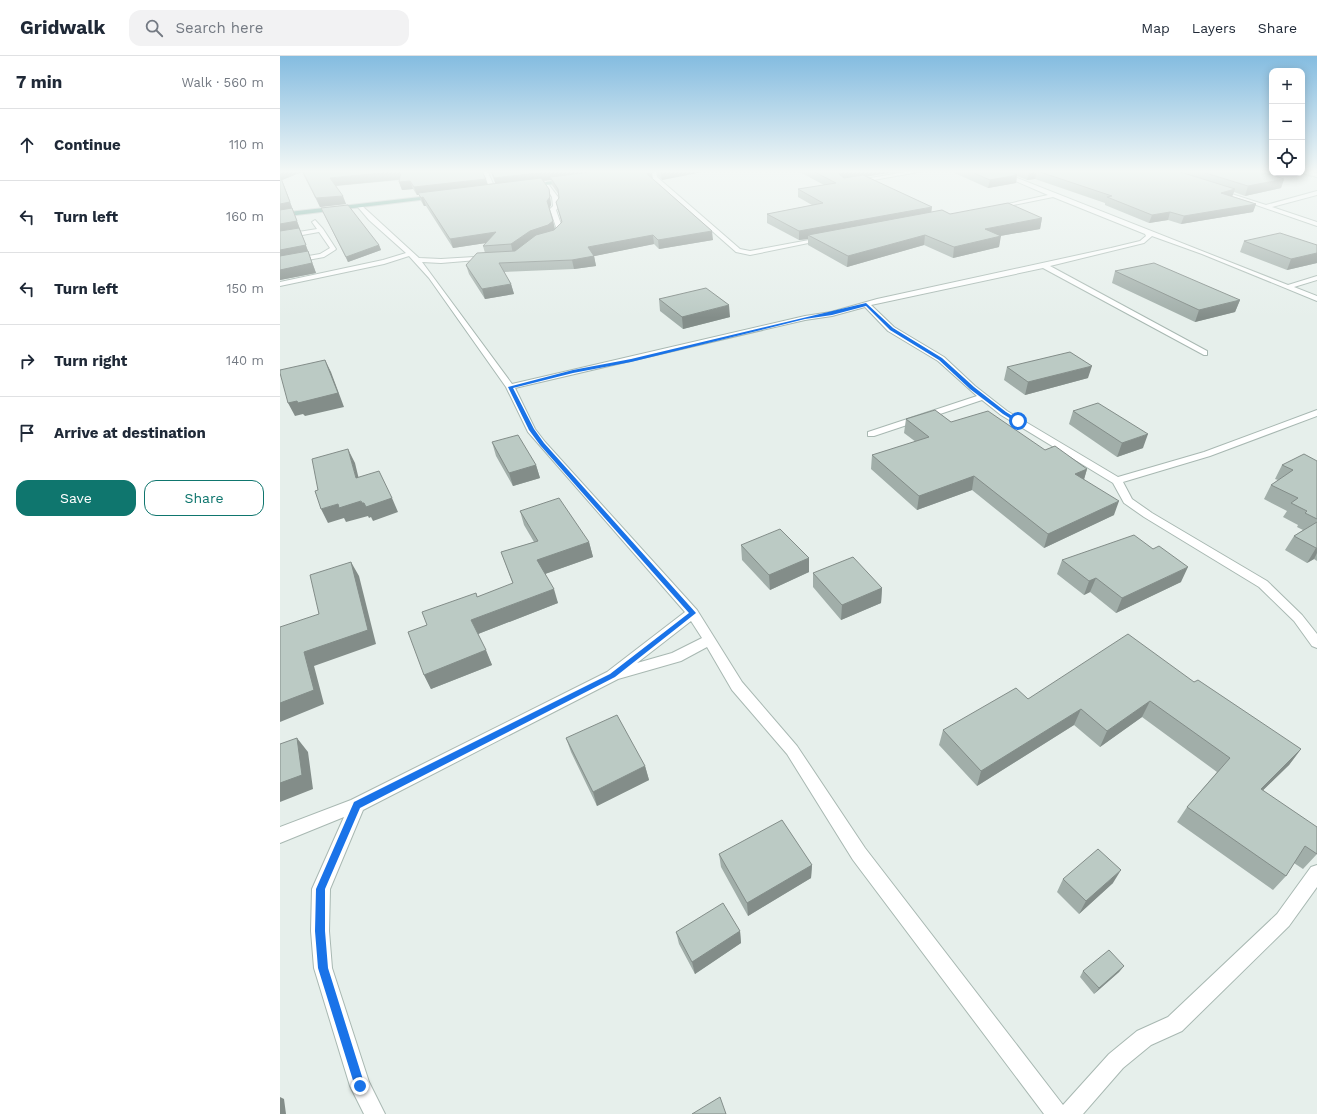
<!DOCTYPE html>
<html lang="en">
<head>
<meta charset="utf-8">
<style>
  :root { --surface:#fff; --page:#f2f2f3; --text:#1f2937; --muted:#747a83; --line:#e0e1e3; --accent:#0f766e }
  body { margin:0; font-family:"Work Sans",sans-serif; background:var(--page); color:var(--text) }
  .controls { position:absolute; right:12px; top:12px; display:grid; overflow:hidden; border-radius:8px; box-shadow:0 2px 10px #0003 }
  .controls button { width:36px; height:36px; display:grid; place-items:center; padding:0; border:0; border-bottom:1px solid var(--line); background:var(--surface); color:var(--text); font:20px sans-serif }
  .stop { position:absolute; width:12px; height:12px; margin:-9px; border:3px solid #1a73e8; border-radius:50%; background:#fff }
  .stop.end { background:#1a73e8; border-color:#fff; box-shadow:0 1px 4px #0008 }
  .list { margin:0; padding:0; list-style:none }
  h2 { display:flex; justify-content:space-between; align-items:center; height:52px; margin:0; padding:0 16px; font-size:17px }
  h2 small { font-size:13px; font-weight:400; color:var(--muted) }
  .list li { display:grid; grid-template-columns:26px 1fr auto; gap:12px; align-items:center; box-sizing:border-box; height:72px; padding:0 16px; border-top:1px solid var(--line) }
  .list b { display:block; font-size:15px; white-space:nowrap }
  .list em { font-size:13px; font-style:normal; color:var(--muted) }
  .actions { display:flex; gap:8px; padding:12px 16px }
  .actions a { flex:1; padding:9px 0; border:1px solid var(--accent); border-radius:12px; text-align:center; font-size:14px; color:var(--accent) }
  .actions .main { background:var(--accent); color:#fff }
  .icon { flex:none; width:22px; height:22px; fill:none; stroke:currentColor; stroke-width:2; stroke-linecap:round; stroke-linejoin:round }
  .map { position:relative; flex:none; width:1037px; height:1058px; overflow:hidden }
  header { display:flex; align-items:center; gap:24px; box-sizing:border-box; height:56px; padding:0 20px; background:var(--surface); border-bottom:1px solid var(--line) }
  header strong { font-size:19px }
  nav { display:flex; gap:22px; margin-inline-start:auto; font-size:14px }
  .search { width:280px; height:36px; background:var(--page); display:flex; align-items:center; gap:10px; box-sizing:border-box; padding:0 14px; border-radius:12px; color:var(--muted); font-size:15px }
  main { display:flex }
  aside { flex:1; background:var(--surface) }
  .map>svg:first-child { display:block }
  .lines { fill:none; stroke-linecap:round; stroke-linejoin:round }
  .minor-casing { stroke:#a8b8b2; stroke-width:2 }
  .major-casing { stroke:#c2cac8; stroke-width:2 }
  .minor { fill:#fff; fill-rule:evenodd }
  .major { fill:#6aa596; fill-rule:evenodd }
  .wall { fill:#a1aea9; fill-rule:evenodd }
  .shaded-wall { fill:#838d89 }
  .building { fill:#bbcac4; stroke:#838d89 }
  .route { fill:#1a73e8 }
</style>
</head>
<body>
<header>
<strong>Gridwalk</strong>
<div class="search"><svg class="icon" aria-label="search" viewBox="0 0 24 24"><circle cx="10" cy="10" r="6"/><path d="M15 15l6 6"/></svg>Search here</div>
<nav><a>Map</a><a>Layers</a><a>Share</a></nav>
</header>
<main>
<aside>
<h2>7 min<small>Walk · 560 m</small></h2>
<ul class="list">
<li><svg class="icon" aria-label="ahead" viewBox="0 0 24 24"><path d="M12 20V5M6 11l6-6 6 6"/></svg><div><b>Continue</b></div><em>110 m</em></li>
<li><svg class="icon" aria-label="left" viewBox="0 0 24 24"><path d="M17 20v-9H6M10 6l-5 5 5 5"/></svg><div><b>Turn left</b></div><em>160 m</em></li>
<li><svg class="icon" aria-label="left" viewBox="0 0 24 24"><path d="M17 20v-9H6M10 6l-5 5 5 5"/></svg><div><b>Turn left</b></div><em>150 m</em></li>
<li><svg class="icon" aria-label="right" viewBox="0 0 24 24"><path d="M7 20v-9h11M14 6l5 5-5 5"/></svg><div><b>Turn right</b></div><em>140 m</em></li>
<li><svg class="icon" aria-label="arrive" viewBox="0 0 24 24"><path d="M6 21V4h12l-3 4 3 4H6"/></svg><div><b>Arrive at destination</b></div></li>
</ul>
<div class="actions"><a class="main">Save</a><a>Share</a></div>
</aside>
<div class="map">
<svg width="1037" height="1058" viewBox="0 0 1037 1058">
  <rect width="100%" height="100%" fill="#e6efeb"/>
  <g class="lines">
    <defs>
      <path id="minor" d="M204 114H208L209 119 216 134 211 133 203 119Z
        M376 114 377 121 460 193 470 195 545 181 548 183 470 199 456 196 372 122V115Z
        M637 114H650L576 127 573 125Z
        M710 114H717L1008 229 1037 220V224L1014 231 1037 240V245L922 198 872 180 864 187 770 210 927 295V299H924L763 212 591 249 614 271 664 301 695 330 727 355 838 421 924 396 1037 354V360L930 400 843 426 852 443 872 457 987 525 1022 559 1037 578V592L1032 590 1014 565 979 531 864 461 844 447 833 427 721 359 702 344 594 380H588V376L697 340 658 305 608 275 585 251 552 260 525 264 235 332 255 373 265 386 417 554 462 626 517 690 585 792 783 1049 829 998 857 975 888 961 997 858 1031 811 1037 809V831L1009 870 902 975 871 989 843 1012 803 1058H764L573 804 507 698 452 634 427 591 401 605 338 623 83 754 50 833 49 875 52 912 89 1026 105 1058H84L70 1030 34 912 31 875 32 833 64 761 0 787V771L71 744 327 616 405 556 248 376 226 331 149 222 129 200 104 208 0 230V226L103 204 126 197 89 164 77 150 80 148 139 202 161 203 211 200V202L209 203 161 207 142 206 232 328 525 260 551 256 597 243 831 192 860 185 866 180 865 178 773 141 714 153V151L768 139ZM411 565 422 582 392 597 357 607Z
        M1022 114 1037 117V121L1022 117Z
        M266 125 278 141 279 151 276 154 283 174 273 183 270 181 277 174 270 153 273 150 272 141 263 127Z
        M936 133 986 149 1037 135V139L992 151 1037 166V170L936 135Z
        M35 164 43 173 56 193 55 194 44 201 0 209V205L40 198 50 192 39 176 0 183V179L37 173 32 166Z"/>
      <path id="major" d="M365 114H382L355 118 353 117Z
        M287 123 289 126 249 131 246 129Z
        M158 139 156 142 0 161V157Z"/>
    </defs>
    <use href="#minor" class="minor-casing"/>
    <use href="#major" class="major-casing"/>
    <use href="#minor" class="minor"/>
    <use href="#major" class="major"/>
  </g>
  <path class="wall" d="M0 114H203V117L206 123 207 128 215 127 210 114H370L373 123 433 184 379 193 374 188 314 200 316 210 294 213 224 216 231 228 234 238 205 243 189 218 186 209 205 197 203 190 206 187 173 192 146 150H144L141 145 139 139H137L133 133 122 134 119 126 120 124 56 130 66 148 40 151 22 116 2 124 36 217 0 224ZM263 124H271L272 129 279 139V142L276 146 278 154 282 167 275 173 273 165 269 152 271 149 269 133Z
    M378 114H432L382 124 378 120Z
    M516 114H627L587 120 651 156 670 158 762 162 760 173 720 180 719 191 673 202 644 189 567 211 528 189V183L519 184 487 167V158L532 149 518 141V133L544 129Z
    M668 114H885L904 118 905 114H976L1004 123 1001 132 965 140 954 136 952 140 976 148 973 156 901 168 888 164 869 167 825 149V147L755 123 747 124 737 120 736 127 708 132Z
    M41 152 99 189 101 194 68 206Z
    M964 185 1037 189V207L1007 214 960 196Z
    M835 215 960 244 955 256 915 266 832 227Z
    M379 243 450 261 403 273 380 255Z
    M727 311 808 322 745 339 724 324Z
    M793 355 863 392 837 401 789 368Z
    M626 363 671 366 765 394 807 413 804 423 834 459 764 492 692 434 637 454 591 413 592 399 636 386 624 377Z
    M212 386 256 409 260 422 233 430 216 400Z
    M1037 405V505L1034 503 1027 507 1005 494 1014 480 1023 474 1017 471 1018 469 1003 461 1007 455 984 443 991 429 998 424 995 423 1002 409Z
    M240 455 309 486 313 501 265 518 278 547 198 578 212 609 151 633 144 619 147 569 197 541 233 528 221 496 254 486 244 469Z
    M461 489 529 502V516L490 534 462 504Z
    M782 504 901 526 836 557 810 536 804 539 777 518Z
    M533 517 602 532 601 547 561 564 533 531Z
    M914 626 1021 693 1009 709 983 734 1037 798 1023 813 1014 807 1006 820 993 834 897 766 907 751 937 716 862 661 820 691 794 669 697 730 659 689 663 674 748 643Z
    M286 682 365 710 369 724 317 750 291 696Z
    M439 798 532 809 531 822 468 860 441 811Z
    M783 823 833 827 799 858 777 836Z
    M460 875 461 887 415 918 399 888 396 876Z
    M844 910 839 916 814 938 800 921 803 915Z"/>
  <path class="shaded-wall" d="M4 114H21L22 116 2 124 36 217 0 224V116Z
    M283 114H350L270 121 271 124 216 130 214 122Z
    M370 114V117H372L373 125 366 117Z
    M389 114H432L382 124 381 116Z
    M577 114H627L560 125 559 118 560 117Z
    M121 115 124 123 53 130 50 122Z
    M757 115 755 123 747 124 749 117Z
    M737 119 736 127 708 132 710 124Z
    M206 123 208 131 138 137 139 139H137L134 131Z
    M1004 123 1001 132 965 140 968 130Z
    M130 125 133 133 122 134 119 126Z
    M269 133 271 149 269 153 267 145Z
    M955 133 952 141 941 137Z
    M63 140 66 148 40 151 36 142Z
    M143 141 146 150H144L141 142Z
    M976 148 973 156 901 168 904 160Z
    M652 151 651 159 528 179V183L519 184V175Z
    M890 156 888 164 869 167 872 159Z
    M762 162 760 173 703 183 705 173Z
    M273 165 275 174 233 198 231 188 250 175Z
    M432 175 433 184 379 193 378 184Z
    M216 176 219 185 173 192 170 183Z
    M373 179 374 188 310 201 308 191Z
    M645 179 644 189 567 211 568 200Z
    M721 180 719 191 673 202 674 191Z
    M99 189 101 194 68 206 66 201Z
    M1037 197V207L1007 214 1011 203Z
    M314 200 316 210 294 213 292 204Z
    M231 228 234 238 205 243 202 233Z
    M960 244 955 256 915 266 919 254Z
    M449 249 450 261 403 273 402 261Z
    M45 304 51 316 64 351 25 360 23 358 15 360 8 347Z
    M812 310 808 322 745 339 748 326Z
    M868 378 863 392 837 401 842 387Z
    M68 393 75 407 82 436 76 422Z
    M256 409 260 422 233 430 229 417Z
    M807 413 803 427 795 418Z
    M694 420 692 434 637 454 639 440Z
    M112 442 118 456 93 465 91 461 89 462 88 460 66 466 64 462 48 467 41 453 58 448Z
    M839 445 834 459 764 492 768 478Z
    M309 486 313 501 262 519 257 504Z
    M1036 492H1037V497L1034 503 1027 507Z
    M529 502V516L490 534 489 519Z
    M71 506 79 520 96 588 34 610 44 648 0 666V647L24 596Z
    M908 511 901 526 836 557 842 542Z
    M816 522 810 536 804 539 809 525Z
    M602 532 601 547 561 564 562 549Z
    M274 533 278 547 198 578 191 564Z
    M206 594 212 609 151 633 144 619Z
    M870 645 862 661 820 691 827 675Z
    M801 653 794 669 697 730 701 715Z
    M17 682 28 696 33 733 0 746V727Z
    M1021 693 1009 709 969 748 981 733Z
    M365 710 369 724 317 750 313 736Z
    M532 809 531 822 468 860 467 847Z
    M841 814 833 827 799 858 806 845Z
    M460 875 461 887 415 918 412 906Z
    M844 910 839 916 814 938 819 932Z
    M0 1041 4 1043 6 1058H0Z"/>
  <path class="building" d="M22 114H201L206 123 134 131 130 125 119 126 121 115 50 122 63 140 36 142Z
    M211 114H283L214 122Z
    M327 114H370L372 117H366L432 175 378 184 373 179 308 191 314 200 292 204 219 207 231 228 202 233 186 209 197 197 235 195 256 179 274 174 282 166 276 146 279 142 278 133 270 121Z
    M380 114H389L381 116Z
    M531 114H577L560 117 559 118 564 122 583 119 652 151 519 175 487 158 543 147 518 133 556 127Z
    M687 114H727L737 119 710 124Z
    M743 114H885L888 115 894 114 955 133 941 137 976 148 904 160 890 156 872 159 827 141 832 140 757 115 749 117Z
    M916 114H976L1004 123 968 130Z
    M0 120 10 146 0 148Z
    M261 122 269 133 270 141 267 145 273 165 268 169 250 175 231 188 203 190 216 176 170 183 143 141 141 142 138 137Z
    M728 147 762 162 705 173 721 180 674 191 645 179 568 200 528 179 662 154 670 158Z
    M68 149 99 189 66 201 41 152Z
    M12 152 17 165 0 168V154Z
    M19 172 26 189 0 194V175Z
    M1000 177 1037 189V197L1011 203 964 185Z
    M28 195 32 207 0 214V200Z
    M874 207 960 244 919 254 835 215Z
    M426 232 449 249 402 261 379 243Z
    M790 296 812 310 748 326 727 311Z
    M45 304 58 337 18 347 17 345 8 347 0 317V314Z
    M818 347 868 378 842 387 793 355Z
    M655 354 671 366 708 355 765 394 775 390 807 413 795 418 839 445 768 478 694 420 639 440 592 399 649 381 626 363Z
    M238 379 256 409 229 417 212 386Z
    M68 393 76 422 99 415 112 442 86 451 84 447H82L81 445 59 452 58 448 41 453 35 435 38 434 32 403Z
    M1024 398 1037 405V463L1025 457 1027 455 1011 447 1018 442 991 429 1013 414 1002 409Z
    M279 442 309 486 257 504 274 533 191 564 206 594 144 619 128 576 147 569 142 556 196 537 197 541 233 527 221 496 258 485 240 455Z
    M1037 466V492H1036L1014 480Z
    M500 473 529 502 489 519 461 489Z
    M854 479 873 493 879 490 908 511 842 542 816 522 809 525 782 504Z
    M573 501 602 532 562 549 533 517Z
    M71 506 88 574 24 596 34 634 0 647V571L39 558 30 519Z
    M848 578 914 626 918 624 1021 693 981 733 1037 771V798L1025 790 1006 820 907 751 950 702 870 645 827 675 801 653 701 715 663 674 736 632 748 643Z
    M337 659 365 710 313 736 286 682Z
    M17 682 22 719 0 727V688Z
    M502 764 532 809 467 847 439 798Z
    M818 793 841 814 806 845 783 823Z
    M443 847 460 875 412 906 396 876Z
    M829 894 844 910 819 932 803 915Z
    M440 1041 446 1058H412Z"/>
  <linearGradient id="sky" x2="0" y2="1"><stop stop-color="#84bce0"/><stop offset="0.44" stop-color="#f4f8f6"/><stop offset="1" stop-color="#f4f8f6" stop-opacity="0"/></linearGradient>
  <rect width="1037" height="262" fill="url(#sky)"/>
  <path class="route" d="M586 247 613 272 662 302 694 331 726 356 739 364V366H736L723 358 690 333 659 304 610 274 586 250 552 259 525 263 351 306 293 317 233 332 254 373 264 387 416 557 335 621 80 752 45 833V875L48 912 85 1030 84 1034 80 1035 76 1034 38 912 35 875 36 833 74 746 330 618 409 557 260 389 249 374 228 331 293 314 351 303Z"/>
</svg>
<div class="controls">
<button>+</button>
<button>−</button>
<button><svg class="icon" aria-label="locate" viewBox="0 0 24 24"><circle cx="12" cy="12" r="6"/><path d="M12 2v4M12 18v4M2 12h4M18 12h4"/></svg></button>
</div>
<div class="stop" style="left:738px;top:365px"></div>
<div class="stop end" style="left:80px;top:1030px"></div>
</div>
</main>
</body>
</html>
